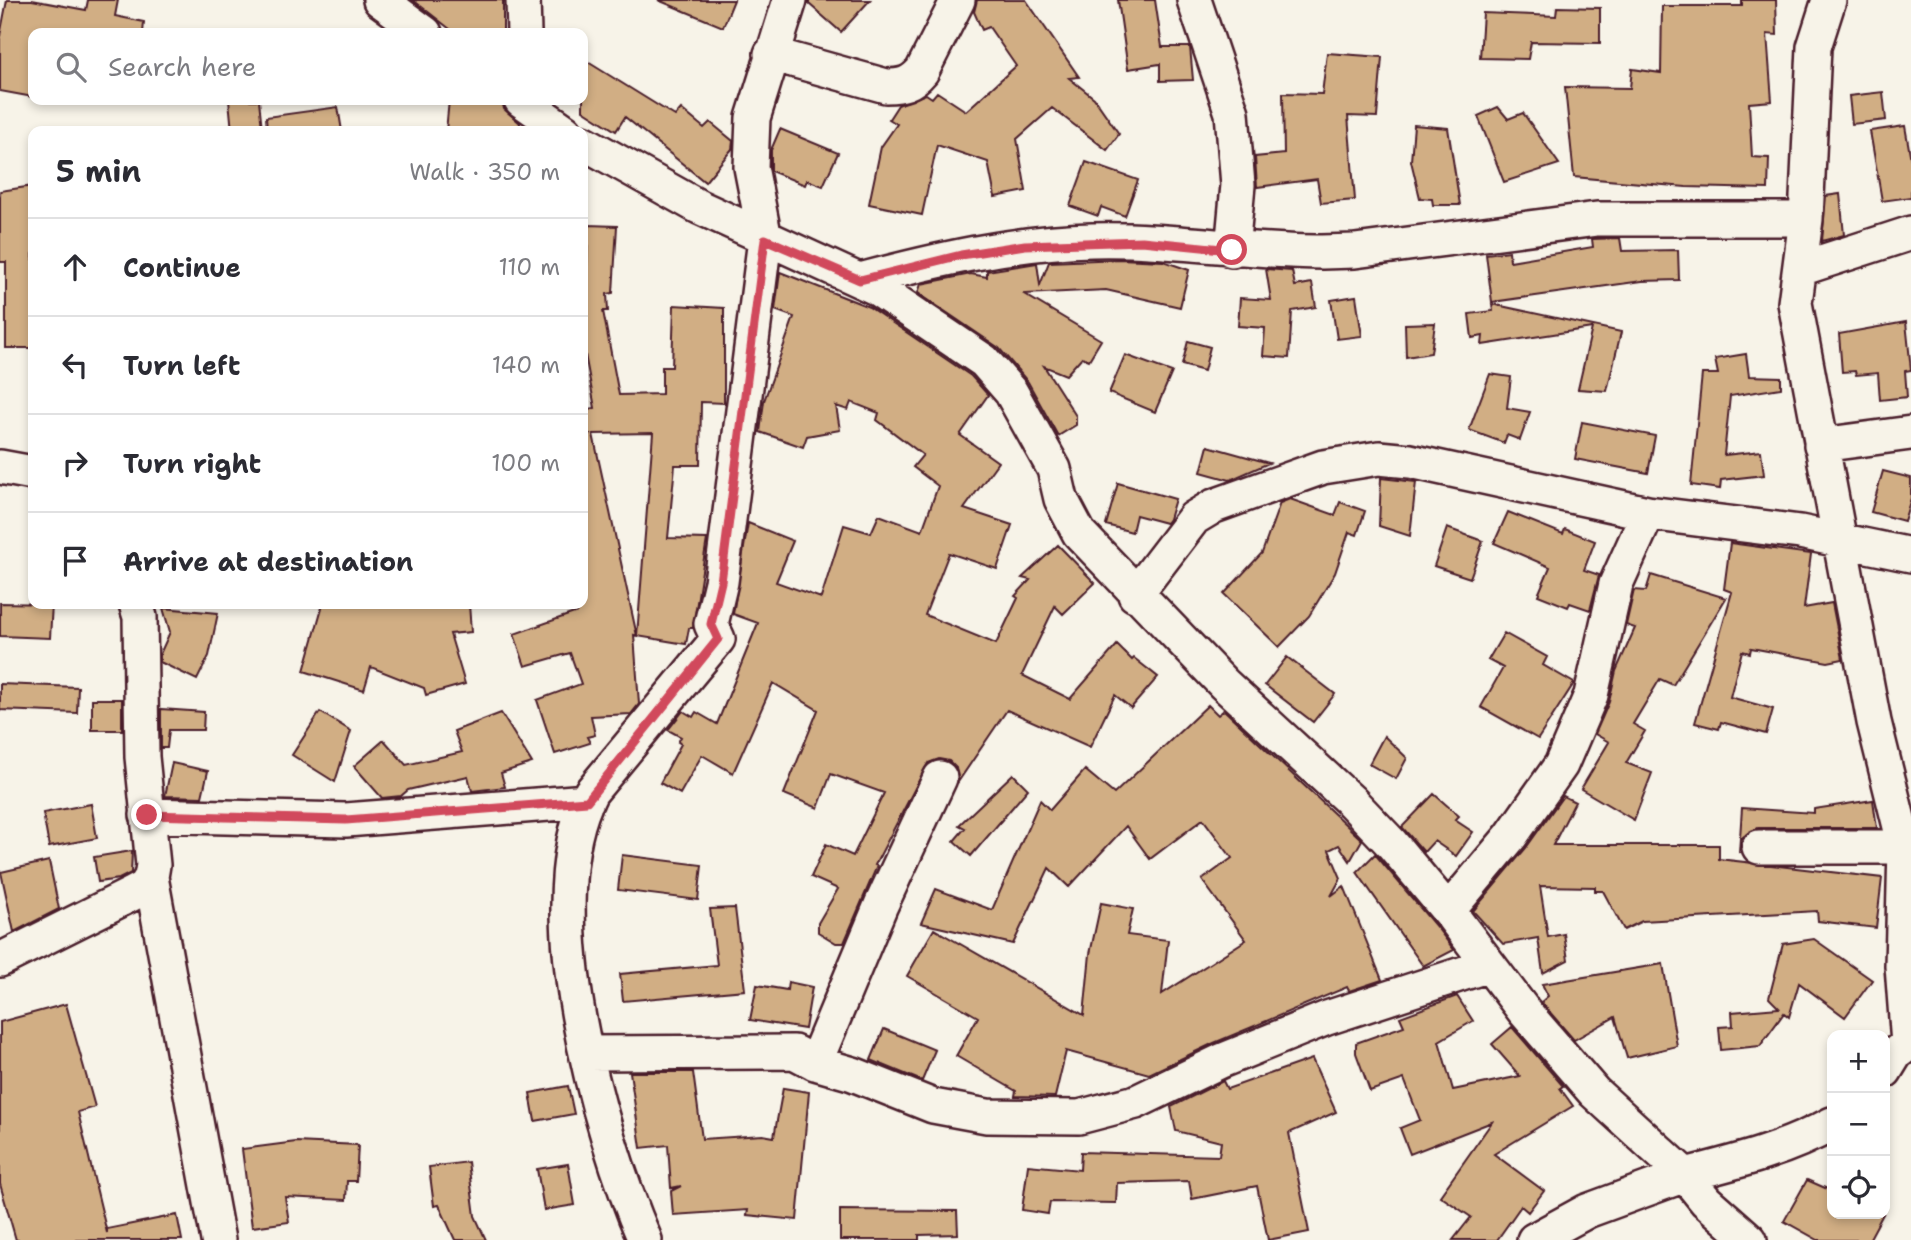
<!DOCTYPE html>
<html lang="en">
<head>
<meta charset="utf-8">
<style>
  :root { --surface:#fff; --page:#f2f2f3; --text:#2b2b33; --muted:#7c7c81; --line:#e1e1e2 }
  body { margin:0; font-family:"Shantell Sans",sans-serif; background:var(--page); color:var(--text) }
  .controls { position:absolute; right:21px; bottom:21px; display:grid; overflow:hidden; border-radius:14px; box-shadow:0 4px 10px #0003 }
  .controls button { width:63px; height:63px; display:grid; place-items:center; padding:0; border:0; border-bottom:2px solid var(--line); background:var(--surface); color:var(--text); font:35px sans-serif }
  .stop { position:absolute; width:21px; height:21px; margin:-16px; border:5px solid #d1495b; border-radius:50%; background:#fff }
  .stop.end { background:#d1495b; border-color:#fff; box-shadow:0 2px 7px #0008 }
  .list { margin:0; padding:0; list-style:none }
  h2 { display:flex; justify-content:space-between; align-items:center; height:91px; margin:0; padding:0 28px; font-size:30px }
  h2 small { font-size:23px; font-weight:400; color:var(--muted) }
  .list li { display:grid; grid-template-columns:46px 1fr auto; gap:21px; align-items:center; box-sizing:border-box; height:98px; padding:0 28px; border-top:2px solid var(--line) }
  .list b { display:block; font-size:26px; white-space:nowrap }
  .list em { font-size:23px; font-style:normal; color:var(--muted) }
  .icon { flex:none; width:38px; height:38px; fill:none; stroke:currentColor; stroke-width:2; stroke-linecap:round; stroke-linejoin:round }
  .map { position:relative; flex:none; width:1911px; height:1240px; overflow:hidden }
  .search { position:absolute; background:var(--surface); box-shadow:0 4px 10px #0003; left:28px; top:28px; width:560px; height:77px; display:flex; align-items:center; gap:18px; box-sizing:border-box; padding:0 24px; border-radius:14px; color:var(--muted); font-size:26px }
  .panel { position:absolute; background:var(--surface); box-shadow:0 4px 10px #0003; left:28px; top:126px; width:560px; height:483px; border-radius:14px }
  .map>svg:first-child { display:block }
  .building { fill:#d1ae84; stroke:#4a1f2b; stroke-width:2 }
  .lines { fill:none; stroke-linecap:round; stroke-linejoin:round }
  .minor-casing { stroke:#4a1f2b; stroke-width:38 }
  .minor { stroke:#f7f3e8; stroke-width:33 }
  .route { stroke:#d1495b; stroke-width:9 }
</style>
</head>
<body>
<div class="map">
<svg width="1911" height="1240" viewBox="0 0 1911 1240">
  <rect width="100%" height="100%" fill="#f7f3e8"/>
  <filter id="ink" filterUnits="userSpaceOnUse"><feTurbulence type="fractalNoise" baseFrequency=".0143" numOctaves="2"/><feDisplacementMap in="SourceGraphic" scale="14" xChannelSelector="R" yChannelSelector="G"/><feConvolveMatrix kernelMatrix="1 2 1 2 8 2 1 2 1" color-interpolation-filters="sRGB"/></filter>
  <g filter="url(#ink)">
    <path class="building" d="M7 0H32L86 10 88 0H118L115 16 144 22 143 33H33V97L0 91V36Z
      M413 0H503V33H455Z
      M658 0H734L723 27Z
      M809 0H870L841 32 809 4Z
      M977 0H1026L1079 77 1069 78 1094 98 1119 134 1107 150 1052 108 1017 139 1026 191 995 197 988 162 937 145 922 215 869 204 881 147 897 124 889 119 898 105 926 94 932 98 937 92 966 111 1016 66 989 27 982 30 974 12Z
      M1118 0H1155L1162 47H1190L1193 80 1160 81V64L1128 69Z
      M1742 0H1776L1777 35 1767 34 1772 101 1749 103 1752 157 1769 158 1768 189 1686 187 1574 177 1565 87 1630 88 1632 69 1661 73 1662 6H1742Z
      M1557 7 1600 8V43L1531 42 1528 59 1480 58 1483 13 1556 16Z
      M1327 53 1382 57 1377 117 1348 116 1355 200 1321 203 1317 179 1257 187 1255 157 1284 154 1283 93 1322 94Z
      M583 59 675 116 681 109 704 128 710 122 733 141 732 149 705 182 625 117 616 131 583 110Z
      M1883 92 1886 120 1852 124 1849 96Z
      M229 100H259L262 129 232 131Z
      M449 100H502L504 109 520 123 519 131H446Z
      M338 107 342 131H267L266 117Z
      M1498 107 1508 119 1523 113 1559 164 1504 182 1478 116Z
      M1414 125 1448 128 1460 205H1433L1432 199 1420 198 1411 161Z
      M1905 126 1911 160V197L1882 201 1870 131Z
      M780 129 838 153 823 186 807 180 805 185 771 171V150Z
      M1086 162 1138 180 1125 216 1101 207 1098 216 1070 206Z
      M33 186V348H6V262H0V191Z
      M1840 194 1844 235 1822 241 1826 196Z
      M588 225 617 226 613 293 607 294 608 311H603L619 395 662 394V367H672L674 305 724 308V403L701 402 700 465H675L668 538 707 539 693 628H689L686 644 637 636 653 433 593 434 637 636 634 635 639 704 631 714 591 716 595 735 587 737 590 743 555 754 537 700 581 684 570 653 525 666 514 634 577 612 576 604H583V435L591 434H583V410L595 408 583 344V267H587Z
      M1620 238 1622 251 1678 250 1679 280 1642 281 1492 302 1486 254 1509 251 1510 261 1593 247 1592 239Z
      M1120 259 1163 261 1189 270 1180 307 1106 290 1024 294 1101 340 1089 360 1082 357 1066 375 1044 366 1076 416V425L1058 436 1028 382 999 348 918 293 921 284 971 274 987 277V271L1037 263 1040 285 1049 262Z
      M1266 269 1292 271 1295 286 1312 283 1316 307 1292 311 1289 358 1263 356 1265 328 1238 326 1240 298 1271 300Z
      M780 272 869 307 971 376 988 395 960 435 998 462 964 509 1012 525 997 569 949 553 925 615 996 644 1018 598 1015 596 1030 580 1022 578 1058 545 1095 583 1063 614 1055 606 1022 675 1070 699 1117 645 1132 660 1134 658 1158 677 1131 708 1115 695 1090 747 1007 710 958 782 956 768 949 761 939 759 928 763 875 865 877 866 844 943H836L818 932V923L838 889 811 877 826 844 853 856 884 793 831 774 818 808 784 794 818 710 773 683 733 773 702 755 680 794 660 783 681 744 678 742 681 737 668 730 683 711 693 717 696 712 717 724 758 623 733 614 748 523 793 541 776 582 821 598 844 525 871 533 879 515 922 531 938 486 913 467 923 455 877 420 879 413 851 402 848 410 836 406 840 430 807 436 803 447 760 432 764 401 794 317 775 310Z
      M1356 296 1362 336 1337 339 1331 300Z
      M1492 304 1621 332 1607 391 1578 389 1592 328 1482 345 1483 336 1472 338 1469 314 1493 311Z
      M1906 322 1911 370 1905 371 1907 397 1880 400 1878 373 1856 375 1855 371 1842 372 1839 334Z
      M1435 323 1431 353 1406 357 1405 324Z
      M1188 341 1210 347 1204 371 1182 365Z
      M1746 354 1749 376 1781 377V388L1730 396 1724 455 1761 451 1764 475 1721 480 1720 489 1691 485 1702 374H1718L1715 359Z
      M1125 355 1172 372 1155 412 1109 393Z
      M1490 374 1511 377 1507 408 1530 412 1520 440 1507 435 1504 443 1469 430Z
      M1582 422 1655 436 1648 473 1575 459Z
      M1208 446 1269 463 1230 480 1201 472Z
      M1883 471 1911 478V498L1904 521 1871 512Z
      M1381 478 1416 482 1410 536 1379 526Z
      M1118 483 1175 499 1169 519 1166 523 1136 515 1132 532 1106 525Z
      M1290 499 1335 515 1340 502 1365 511 1357 535 1349 532 1335 573 1309 616 1279 647 1224 594 1262 553 1280 503Z
      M1508 512 1563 534 1565 529 1595 541 1584 570 1599 575 1590 610 1570 603 1568 607 1538 595 1550 567 1494 543Z
      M1447 528 1483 541 1470 578 1434 566Z
      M1730 543 1811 554 1804 608 1832 603 1843 659 1828 662 1751 648 1750 653 1742 651 1730 697 1773 709 1766 734 1721 722 1719 729 1695 723 1732 592 1724 589Z
      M1651 575 1726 598 1673 685 1660 679 1633 724 1645 731 1626 763 1652 773 1634 820 1581 789 1609 742 1595 734 1609 702 1616 671 1635 628 1626 625 1634 590 1646 591Z
      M0 603 52 604 50 638 0 636Z
      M323 604H469L471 632 450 634 465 684 426 695 424 688 371 667 364 690 304 671Z
      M163 608 218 613 209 656 197 680 160 662V654L170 632Z
      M1504 633 1547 657 1543 665 1574 683 1538 739 1481 707 1503 668 1488 660Z
      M1287 657 1335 694 1313 722 1265 685Z
      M0 684 78 687 77 713 0 710Z
      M92 699H122V730H92Z
      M1208 705 1218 715 1224 710 1362 840 1350 861 1339 845 1329 850 1341 878 1331 896 1344 886 1382 980 1349 991 1347 987 1214 1043 1149 1074 1066 1051 1055 1097 1015 1096 1016 1091 956 1056 978 1017 907 976 934 929 1084 1015 1090 954 1101 903 1133 909 1127 935 1168 940 1162 994 1246 940 1202 880 1232 858 1203 819 1150 859 1126 826 1069 887 1049 868 1013 944 921 923 936 889 992 910 1040 800 1050 810 1085 770 1114 794Z
      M161 709 204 712 203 730H169L167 748H161Z
      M320 712 351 731 335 782 292 755Z
      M501 713 532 763 501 773 505 787 472 791 468 776 408 790 401 796 382 798 354 766 384 740 406 765 462 752 454 731Z
      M1384 736 1407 758 1396 779 1369 764Z
      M172 763 208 771 202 797 165 796Z
      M1013 774 1028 789 971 856 954 841 965 828 959 825Z
      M1434 794 1459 816 1455 820 1473 832 1456 856 1434 841 1424 852 1402 827Z
      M1563 796 1575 802 1553 845H1719V859L1882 878 1876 928 1818 921 1817 911 1642 921 1624 930 1603 891H1595V887L1540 886 1548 937 1564 934 1568 960 1543 973 1538 938 1503 944 1473 911 1526 848Z
      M1873 800 1877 828H1758L1743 837 1739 853 1742 808 1814 813V809Z
      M91 804 97 838 49 847 43 813Z
      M132 851 131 873 119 879 98 882 94 857Z
      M1375 854 1438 929 1454 950 1423 966 1357 872Z
      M622 855 702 865 698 900 618 890Z
      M49 861 59 909 14 932 1 872Z
      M735 908 745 990 623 1001 620 974 717 965 710 909Z
      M1814 939 1872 980 1845 1017 1799 983 1789 1017 1784 1013 1760 1046 1721 1050 1719 1027 1733 1026 1732 1012 1779 1008 1769 998 1783 944Z
      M1663 964 1677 1046 1627 1058 1615 1017 1574 1040 1541 1002 1548 996 1542 984Z
      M788 982 812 987 805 1029 750 1020 757 985 787 990Z
      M1457 996 1473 1021 1439 1041 1453 1090 1520 1076 1492 1044 1512 1027 1563 1086 1560 1088 1573 1106 1494 1154 1544 1191 1528 1212 1521 1206 1497 1240H1453L1471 1217 1440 1196 1492 1122 1410 1154 1400 1128 1420 1120 1404 1079 1370 1091 1356 1053V1043L1404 1026 1400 1017Z
      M66 1004 95 1107 78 1112 107 1233V1229L177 1215 182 1240H16L0 1184V1022Z
      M884 1029 935 1050 922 1081 871 1060Z
      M1312 1059 1336 1112 1289 1133 1309 1232 1268 1240 1257 1186 1192 1199 1189 1181 1117 1183 1116 1203 1050 1202 1048 1214 1022 1210 1028 1165 1080 1170 1081 1152 1219 1156 1221 1142 1176 1131 1171 1107 1223 1081 1227 1089Z
      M630 1072H693L702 1139 763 1135 774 1137 783 1088 809 1092 797 1220 747 1215 748 1210 673 1215 671 1191 681 1186 671 1188 668 1145 641 1148Z
      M568 1086 574 1114 535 1121 530 1093Z
      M296 1142 358 1145 356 1181H347L346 1200 285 1197 289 1222 252 1227 242 1149Z
      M468 1162 475 1216 486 1240H455L439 1205 434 1206 429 1167Z
      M568 1164 575 1205 544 1210 537 1169Z
      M1807 1180 1832 1191V1214H1883L1869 1240H1818L1784 1221Z
      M840 1210 957 1211 958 1234 919 1235V1240H840Z"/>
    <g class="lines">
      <defs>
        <path id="minor" d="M380 0 425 33
          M523 0 524 33
          M1194 0 1232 113 1238 185 1232 250
          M1829 0 1814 47 1806 219 1795 303 1874 722 1905 847 1902 966 1908 1044 1896 1053 1885 1071
          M771 54 886 86C902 86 911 84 922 71L958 0
          M521 100 565 131
          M583 142 699 207 876 288 984 361 1011 392 1054 469 1061 499 1079 533 1224 684 1351 801 1392 844 1453 917 1524 1011 1594 1092 1685 1175C1736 1162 1785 1150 1832 1124
          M1800 269 1911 233
          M860 280C936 260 1012 242 1092 240 1169 238 1245 252 1322 252L1355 251 1597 219H1806
          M1821 445 1911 433
          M0 467 33 473
          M1135 595 1194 518 1214 506 1323 467 1379 458 1410 461 1648 513 1800 532 1911 555
          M136 604 140 617 142 757 153 865 151 877 218 1240
          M147 815 346 820 587 801
          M1759 847H1905
          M1448 911 1511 836 1561 765 1591 695 1616 584 1648 513
          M0 960 132 894 145 887 151 877
          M587 1053 794 1052 815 1063 853 1074 933 1106 987 1116 1079 1117 1136 1102 1221 1061 1327 1018 1489 965
          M815 1063 881 905 940 778
          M645 1240C598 1131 533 901 591 792L718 639 711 624 721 582 765 239 751 167 753 118 790 0
          M1534 1240 1587 1211 1685 1175 1706 1201 1750 1240"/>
      </defs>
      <use href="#minor" class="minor-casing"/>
      <use href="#minor" class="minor"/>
    </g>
  </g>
  <g class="lines" filter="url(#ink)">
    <path class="route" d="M147 815 346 820 587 801 718 639 711 624 721 582 765 239 860 280 961 255 1025 245 1142 241 1232 250"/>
  </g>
</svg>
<div class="controls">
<button>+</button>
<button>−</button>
<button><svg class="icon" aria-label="locate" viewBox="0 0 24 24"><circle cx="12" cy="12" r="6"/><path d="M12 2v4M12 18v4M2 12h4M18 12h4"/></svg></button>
</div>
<div class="stop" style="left:1232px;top:250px"></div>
<div class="stop end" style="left:147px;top:815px"></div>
<div class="search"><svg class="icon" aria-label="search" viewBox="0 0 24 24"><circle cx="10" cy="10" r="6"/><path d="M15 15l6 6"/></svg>Search here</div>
<section class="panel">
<h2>5 min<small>Walk · 350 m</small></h2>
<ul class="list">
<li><svg class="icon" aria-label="ahead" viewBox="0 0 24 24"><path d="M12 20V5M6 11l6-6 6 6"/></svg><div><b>Continue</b></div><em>110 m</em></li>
<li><svg class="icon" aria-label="left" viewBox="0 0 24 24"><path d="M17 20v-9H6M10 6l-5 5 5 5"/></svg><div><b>Turn left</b></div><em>140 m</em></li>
<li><svg class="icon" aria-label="right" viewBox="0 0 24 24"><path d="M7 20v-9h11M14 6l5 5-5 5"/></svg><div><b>Turn right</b></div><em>100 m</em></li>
<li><svg class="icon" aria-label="arrive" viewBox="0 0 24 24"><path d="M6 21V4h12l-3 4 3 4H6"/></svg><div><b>Arrive at destination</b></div></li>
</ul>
</section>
</div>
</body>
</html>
